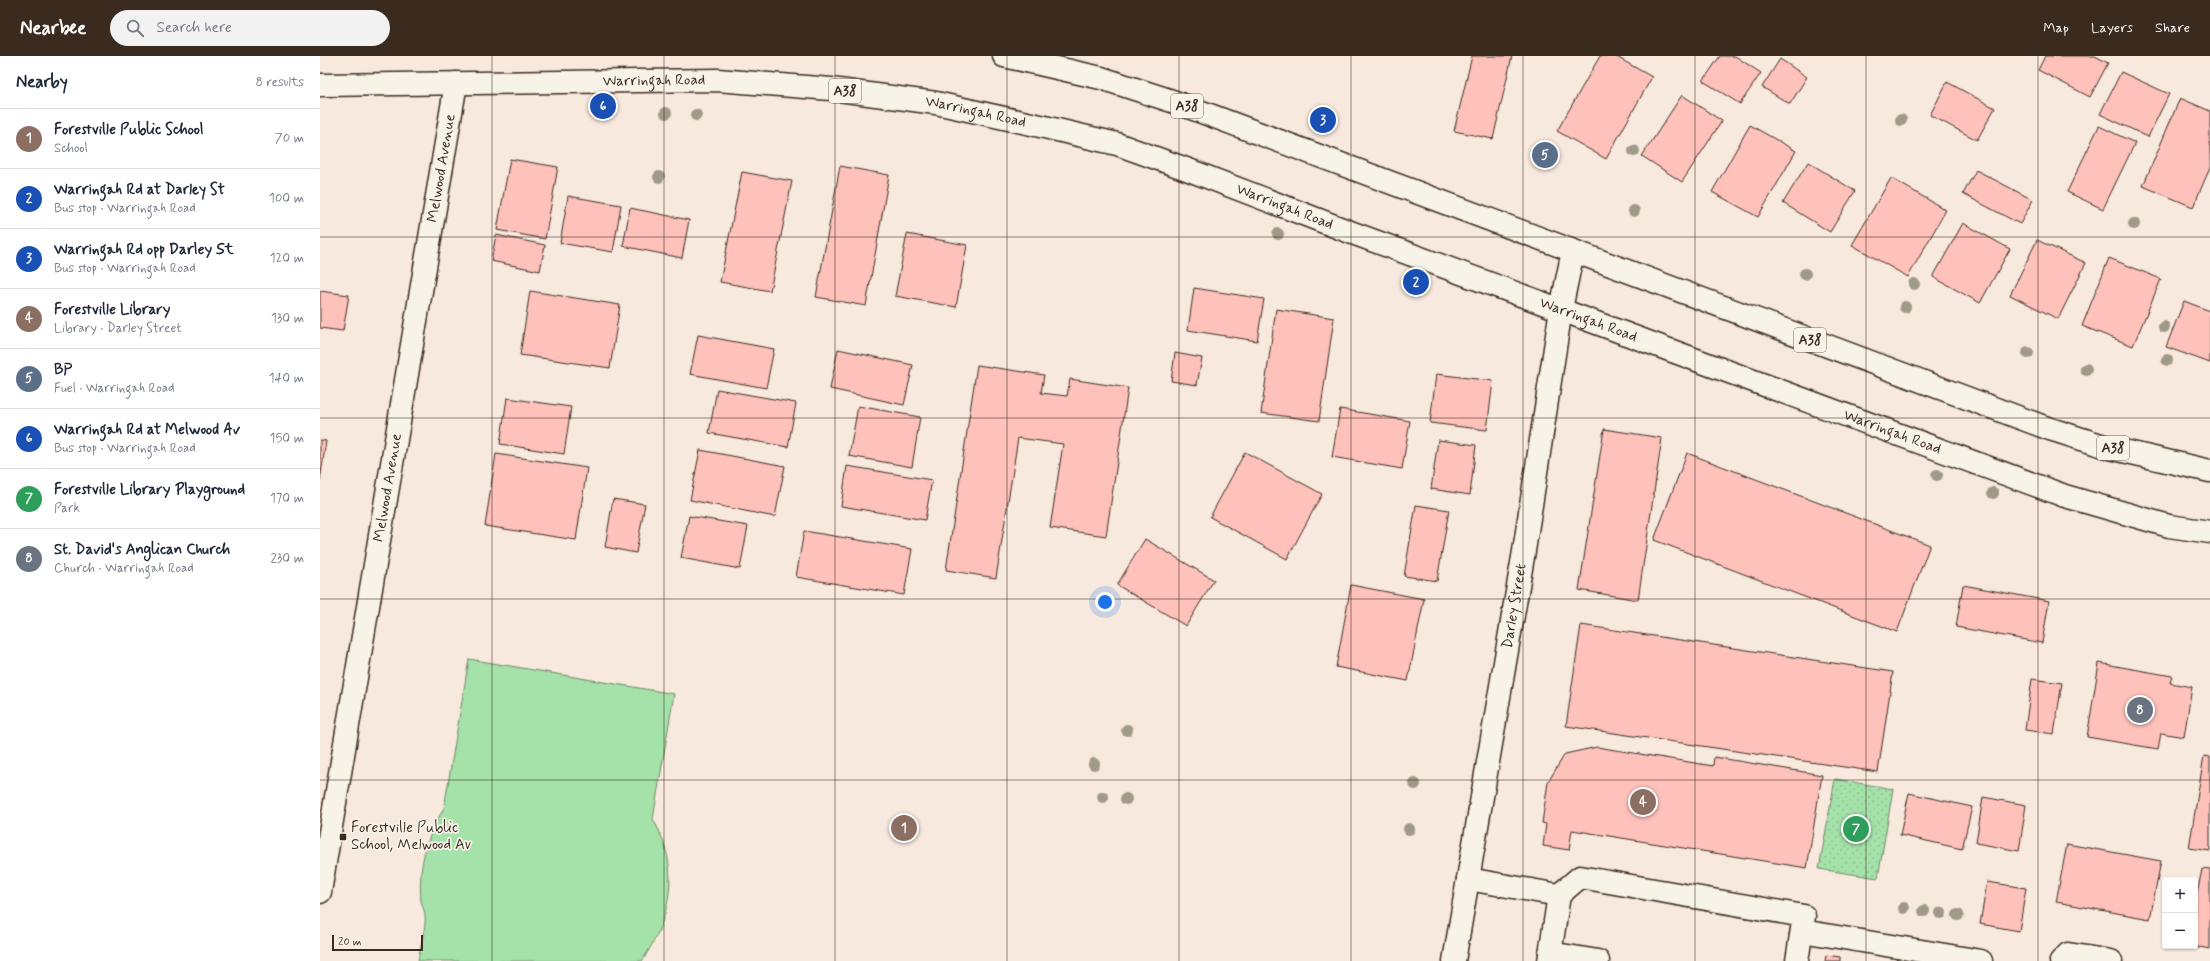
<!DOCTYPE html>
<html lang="en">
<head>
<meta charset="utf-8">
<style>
  :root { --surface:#fff; --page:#f2f2f3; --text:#1f2937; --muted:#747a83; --line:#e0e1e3; --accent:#3b2a1e }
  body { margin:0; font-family:Mynerve,sans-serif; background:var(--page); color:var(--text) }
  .controls { position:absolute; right:12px; bottom:12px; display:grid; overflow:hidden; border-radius:4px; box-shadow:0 1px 3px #0004 }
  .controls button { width:36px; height:36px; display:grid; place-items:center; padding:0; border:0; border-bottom:1px solid var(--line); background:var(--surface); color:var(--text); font:20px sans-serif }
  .scale { position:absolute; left:12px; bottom:10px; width:91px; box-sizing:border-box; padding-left:4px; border:2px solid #3b2a1e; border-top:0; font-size:11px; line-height:14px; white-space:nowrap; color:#3b2a1e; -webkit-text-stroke:3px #f7f3e8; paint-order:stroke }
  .you { position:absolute; left:785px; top:546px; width:14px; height:14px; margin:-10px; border:3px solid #fff; border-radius:50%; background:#1a73e8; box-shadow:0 0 0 6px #1a73e833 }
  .badge { display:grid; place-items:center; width:26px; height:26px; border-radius:50%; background:var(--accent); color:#fff; font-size:13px; font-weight:700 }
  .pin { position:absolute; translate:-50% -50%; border:2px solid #fff; box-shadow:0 1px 4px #0006 }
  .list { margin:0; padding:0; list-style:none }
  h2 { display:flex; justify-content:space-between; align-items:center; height:52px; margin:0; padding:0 16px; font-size:17px }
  h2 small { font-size:13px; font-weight:400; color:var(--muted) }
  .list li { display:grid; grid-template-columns:26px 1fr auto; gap:12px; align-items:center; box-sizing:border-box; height:60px; padding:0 16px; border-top:1px solid var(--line) }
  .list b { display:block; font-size:15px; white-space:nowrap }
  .list p { margin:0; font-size:13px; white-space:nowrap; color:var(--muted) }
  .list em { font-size:13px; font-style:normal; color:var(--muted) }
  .icon { flex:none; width:22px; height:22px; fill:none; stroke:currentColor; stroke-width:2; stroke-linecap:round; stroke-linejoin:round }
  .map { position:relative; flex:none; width:1890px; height:905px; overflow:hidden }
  header { display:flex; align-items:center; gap:24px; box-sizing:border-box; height:56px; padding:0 20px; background:var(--accent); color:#fff }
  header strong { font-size:19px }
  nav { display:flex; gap:22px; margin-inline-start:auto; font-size:14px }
  .search { width:280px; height:36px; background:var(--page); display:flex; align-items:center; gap:10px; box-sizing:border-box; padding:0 14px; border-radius:22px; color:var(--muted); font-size:15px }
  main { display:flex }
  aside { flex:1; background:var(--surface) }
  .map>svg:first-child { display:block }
  .park { fill:url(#park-dots); stroke:#708664 }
  .pitch { fill:#a5e2a9; stroke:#708664 }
  .building { fill:#fec2bb; stroke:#3b2a1e }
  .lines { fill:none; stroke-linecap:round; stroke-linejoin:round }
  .minor-casing { stroke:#3b2a1e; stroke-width:25 }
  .highway-casing { stroke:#3b2a1e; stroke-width:25 }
  .minor { stroke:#f7f3e8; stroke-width:22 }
  .highway { stroke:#f7f3e8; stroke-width:22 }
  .tree { fill:#9f9988 }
  .grid { fill:none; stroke:#3b2a1e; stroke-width:1; stroke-opacity:0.55 }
  .poi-dot { fill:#3b2a1e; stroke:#f7f3e8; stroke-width:1.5 }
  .labels { text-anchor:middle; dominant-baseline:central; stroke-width:3.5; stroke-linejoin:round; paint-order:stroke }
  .shield { fill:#f7f3e8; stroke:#73665b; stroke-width:1 }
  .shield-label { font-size:14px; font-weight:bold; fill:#3b2a1e }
  .street-label { font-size:15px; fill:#3b2a1e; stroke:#f7f3e8 }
  .poi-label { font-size:15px; fill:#3b2a1e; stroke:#f7f3e8; text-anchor:start }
</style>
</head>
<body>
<header>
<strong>Nearbee</strong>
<div class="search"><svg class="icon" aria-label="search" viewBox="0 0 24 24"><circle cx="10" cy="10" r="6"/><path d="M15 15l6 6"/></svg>Search here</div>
<nav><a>Map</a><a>Layers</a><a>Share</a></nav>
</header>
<main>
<aside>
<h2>Nearby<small>8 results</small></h2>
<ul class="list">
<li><span class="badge" style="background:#8d6e63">1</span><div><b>Forestville Public School</b><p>School</p></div><em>70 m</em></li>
<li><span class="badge" style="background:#1a4fb4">2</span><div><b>Warringah Rd at Darley St</b><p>Bus stop · Warringah Road</p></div><em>100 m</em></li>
<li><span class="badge" style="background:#1a4fb4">3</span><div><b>Warringah Rd opp Darley St</b><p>Bus stop · Warringah Road</p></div><em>120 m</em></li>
<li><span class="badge" style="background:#8d6e63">4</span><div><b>Forestville Library</b><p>Library · Darley Street</p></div><em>130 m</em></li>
<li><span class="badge" style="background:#5c6f8a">5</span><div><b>BP</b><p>Fuel · Warringah Road</p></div><em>140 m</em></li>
<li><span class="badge" style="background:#1a4fb4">6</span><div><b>Warringah Rd at Melwood Av</b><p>Bus stop · Warringah Road</p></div><em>150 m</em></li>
<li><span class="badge" style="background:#2e9e5b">7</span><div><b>Forestville Library Playground</b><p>Park</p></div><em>170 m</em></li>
<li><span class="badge" style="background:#6b7280">8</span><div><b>St. David's Anglican Church</b><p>Church · Warringah Road</p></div><em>230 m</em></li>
</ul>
</aside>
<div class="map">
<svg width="1890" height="905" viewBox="0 0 1890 905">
  <defs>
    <pattern id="park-dots" width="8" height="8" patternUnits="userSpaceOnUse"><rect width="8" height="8" fill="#a5e2a9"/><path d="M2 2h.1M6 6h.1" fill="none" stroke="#8fc291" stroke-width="1.8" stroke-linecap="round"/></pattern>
  </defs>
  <rect width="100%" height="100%" fill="#f8e9df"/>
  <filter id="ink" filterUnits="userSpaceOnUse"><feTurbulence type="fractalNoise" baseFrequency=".025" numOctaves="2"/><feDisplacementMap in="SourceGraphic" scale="8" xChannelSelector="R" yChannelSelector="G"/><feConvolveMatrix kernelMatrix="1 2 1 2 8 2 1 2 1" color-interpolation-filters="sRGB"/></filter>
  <g filter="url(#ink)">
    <path class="park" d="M1515 723 1573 733 1558 822 1499 813Z"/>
    <path class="pitch" d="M149 603 354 638 333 763C361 812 352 860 322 905H98C100 891 106 873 105 860 105 855 102 850 101 845 98 810 106 782 124 752Z"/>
    <path class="building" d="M1152 0H1192L1173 83 1134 75Z
      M1280 0H1295L1332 21 1286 103 1237 75Z
      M1400 0H1415L1441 17 1420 48 1383 25Z
      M1725 0H1775L1788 7 1770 41 1718 14Z
      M1460 3 1487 21 1470 48 1442 31Z
      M1801 16 1849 38 1828 81 1780 58Z
      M1627 26 1675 52 1657 84 1610 59Z
      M1362 39 1402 65 1362 126 1322 100Z
      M1860 42 1890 55V112L1873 151 1823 130Z
      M1430 69 1476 95 1438 161 1392 136Z
      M1779 70 1815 87 1783 153 1747 136Z
      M190 103 238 111 225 183 177 174Z
      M1488 106 1535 135 1510 176 1463 147Z
      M520 110 569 119 546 250 496 241Z
      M1656 114 1713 144 1700 168 1643 138Z
      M422 116 472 125 450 235 400 226Z
      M1571 122 1626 154 1588 221 1532 189Z
      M248 140 301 149 293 196 240 187Z
      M310 152 369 164 362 202 303 190Z
      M1643 167 1690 193 1660 247 1613 221Z
      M587 178 647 189 636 251 575 240Z
      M176 179 225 189 220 215 171 205Z
      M1717 184 1766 207 1738 263 1690 239Z
      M1789 202 1841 223 1813 290 1762 270Z
      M874 232 944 243 937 285 868 274Z
      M0 235 29 239 23 275 0 272Z
      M210 235 300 249 290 312 200 299Z
      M1864 245 1890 255V307L1846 291Z
      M956 253 1014 262 999 365 941 357Z
      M378 279 454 293 446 332 370 318Z
      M518 293 593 309 584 349 510 333Z
      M855 297 882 302 877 329 851 325Z
      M657 309 724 319 721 337 747 340 750 323 808 332 786 480 730 472 743 388 698 382 676 522 626 514Z
      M1116 318 1173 325 1167 374 1110 367Z
      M397 333 476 347 468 391 389 377Z
      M187 342 251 351 244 398 180 388Z
      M538 350 600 361 592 411 529 400Z
      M1020 353 1090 365 1082 413 1012 401Z
      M1284 373 1342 382 1318 544 1259 534Z
      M0 384 6 385 0 425Z
      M1118 384 1156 389 1150 439 1111 433Z
      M380 394 465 410 455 461 370 444Z
      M925 396 1002 438 967 503 890 461Z
      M1367 397 1610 489 1577 576 1334 484Z
      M176 398 267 412 256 484 165 470Z
      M527 410 612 424 605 464 521 450Z
      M293 443 325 448 316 497 285 491Z
      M1096 449 1129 454 1117 525 1084 520Z
      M369 460 428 470 420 513 361 502Z
      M484 475 592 493 584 539 476 521Z
      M825 483 894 524 866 570 797 529Z
      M1031 529 1104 543 1088 625 1016 611Z
      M1643 529 1729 545 1722 587 1636 571Z
      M1261 569 1573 616 1558 716 1246 670Z
      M1779 607 1852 620 1850 627 1872 631 1864 681 1841 677 1838 693 1767 681Z
      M1712 623 1742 627 1734 678 1705 674Z
      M1277 691 1393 710 1394 701 1502 719 1487 812 1252 774 1249 794 1223 790 1226 768 1222 767 1228 726 1245 698Z
      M1884 700 1890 701V795L1869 792Z
      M1589 737 1652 751 1642 793 1580 779Z
      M1663 741 1706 749 1699 795 1656 787Z
      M1747 788 1841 805 1830 863 1736 846Z
      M1882 813 1890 814V893L1874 890 1875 848Z
      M1667 826 1706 832 1699 875 1660 868Z
      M1506 899 1520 901V905H1505Z"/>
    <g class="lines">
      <defs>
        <g id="minor">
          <path d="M1148 823 1239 839 1260 821 1484 860 1477 905"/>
          <path id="s1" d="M0 836 136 27"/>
          <path d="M1482 875 1661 905"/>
          <path d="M1230 897 1278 905"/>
          <path id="s2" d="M1134 905 1204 495 1241 253"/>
          <path d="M1229 905 1239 839"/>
          <path d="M1741 905 1748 898 1791 905"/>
        </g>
        <g id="highway">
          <path d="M684 0 781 22 855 46 1727 372 1790 392 1890 415"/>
          <path id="s3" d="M0 29 397 24 511 33 616 47 716 69 797 88 869 114 1030 176 1745 440 1849 470 1890 476"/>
          <path d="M1241 253 1253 195"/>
        </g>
      </defs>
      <use href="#minor" class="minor-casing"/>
      <use href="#highway" class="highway-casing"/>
      <use href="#minor" class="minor"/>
      <use href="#highway" class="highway"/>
    </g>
    <g class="tree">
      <circle cx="346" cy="57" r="6"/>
      <circle cx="376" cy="59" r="6"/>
      <circle cx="1581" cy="64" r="6"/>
      <circle cx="1314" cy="95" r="6"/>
      <circle cx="339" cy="121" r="6"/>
      <circle cx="1314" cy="155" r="6"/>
      <circle cx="1814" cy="168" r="6"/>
      <circle cx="958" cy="178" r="6"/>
      <circle cx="1485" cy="218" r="6"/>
      <circle cx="1594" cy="228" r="6"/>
      <circle cx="1585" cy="251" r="6"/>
      <circle cx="1844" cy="271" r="6"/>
      <circle cx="1708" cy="297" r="6"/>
      <circle cx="1847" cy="304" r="6"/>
      <circle cx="1766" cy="313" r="6"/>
      <circle cx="1617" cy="419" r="6"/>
      <circle cx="1673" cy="437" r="6"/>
      <circle cx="807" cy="674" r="6"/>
      <circle cx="774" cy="708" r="6"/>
      <circle cx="1095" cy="728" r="6"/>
      <circle cx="783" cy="741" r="6"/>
      <circle cx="806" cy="743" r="6"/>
      <circle cx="1089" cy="773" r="6"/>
      <circle cx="1584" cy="852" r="6"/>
      <circle cx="1604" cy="855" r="6"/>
      <circle cx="1621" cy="857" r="6"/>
      <circle cx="1638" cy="859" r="6"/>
    </g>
  </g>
  <path class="grid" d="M172 0V905M344 0V905M515 0V905M687 0V905M859 0V905M1031 0V905M1203 0V905M1375 0V905M1546 0V905M1718 0V905M0 181H1890M0 362H1890M0 543H1890M0 724H1890"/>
  <rect class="poi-dot" x="19" y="777" width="8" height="8" rx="2"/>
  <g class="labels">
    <g class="shield">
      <rect x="509" y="23" width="32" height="24" rx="3"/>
      <rect x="851" y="38" width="32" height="24" rx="3"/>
      <rect x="1474" y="272" width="32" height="24" rx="3"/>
      <rect x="1777" y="380" width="32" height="24" rx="3"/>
    </g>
    <g class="shield-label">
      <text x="525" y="35">A38</text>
      <text x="867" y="50">A38</text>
      <text x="1490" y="284">A38</text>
      <text x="1793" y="392">A38</text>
    </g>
    <g class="street-label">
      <text stroke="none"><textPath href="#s3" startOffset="334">Warringah Road</textPath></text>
      <text stroke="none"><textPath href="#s3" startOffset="658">Warringah Road</textPath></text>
      <text stroke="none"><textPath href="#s1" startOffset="734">Melwood Avenue</textPath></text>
      <text stroke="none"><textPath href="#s3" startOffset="982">Warringah Road</textPath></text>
      <text stroke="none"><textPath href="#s3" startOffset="1306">Warringah Road</textPath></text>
      <text stroke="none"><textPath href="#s3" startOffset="1630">Warringah Road</textPath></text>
      <text stroke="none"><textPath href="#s1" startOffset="410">Melwood Avenue</textPath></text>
      <text stroke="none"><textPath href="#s2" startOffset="360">Darley Street</textPath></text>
    </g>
    <g class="poi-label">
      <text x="31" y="772">Forestville Public<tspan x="31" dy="17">School, Melwood Av</tspan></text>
    </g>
  </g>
</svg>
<div class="controls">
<button>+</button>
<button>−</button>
</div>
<div class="scale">20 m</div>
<div class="you"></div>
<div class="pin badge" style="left:584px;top:772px;background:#8d6e63">1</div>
<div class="pin badge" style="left:1096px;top:226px;background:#1a4fb4">2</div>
<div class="pin badge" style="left:1003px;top:64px;background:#1a4fb4">3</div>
<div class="pin badge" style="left:1323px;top:746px;background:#8d6e63">4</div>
<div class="pin badge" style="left:1225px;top:99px;background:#5c6f8a">5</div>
<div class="pin badge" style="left:283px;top:50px;background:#1a4fb4">6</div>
<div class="pin badge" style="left:1536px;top:773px;background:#2e9e5b">7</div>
<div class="pin badge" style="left:1820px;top:654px;background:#6b7280">8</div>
</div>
</main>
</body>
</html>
